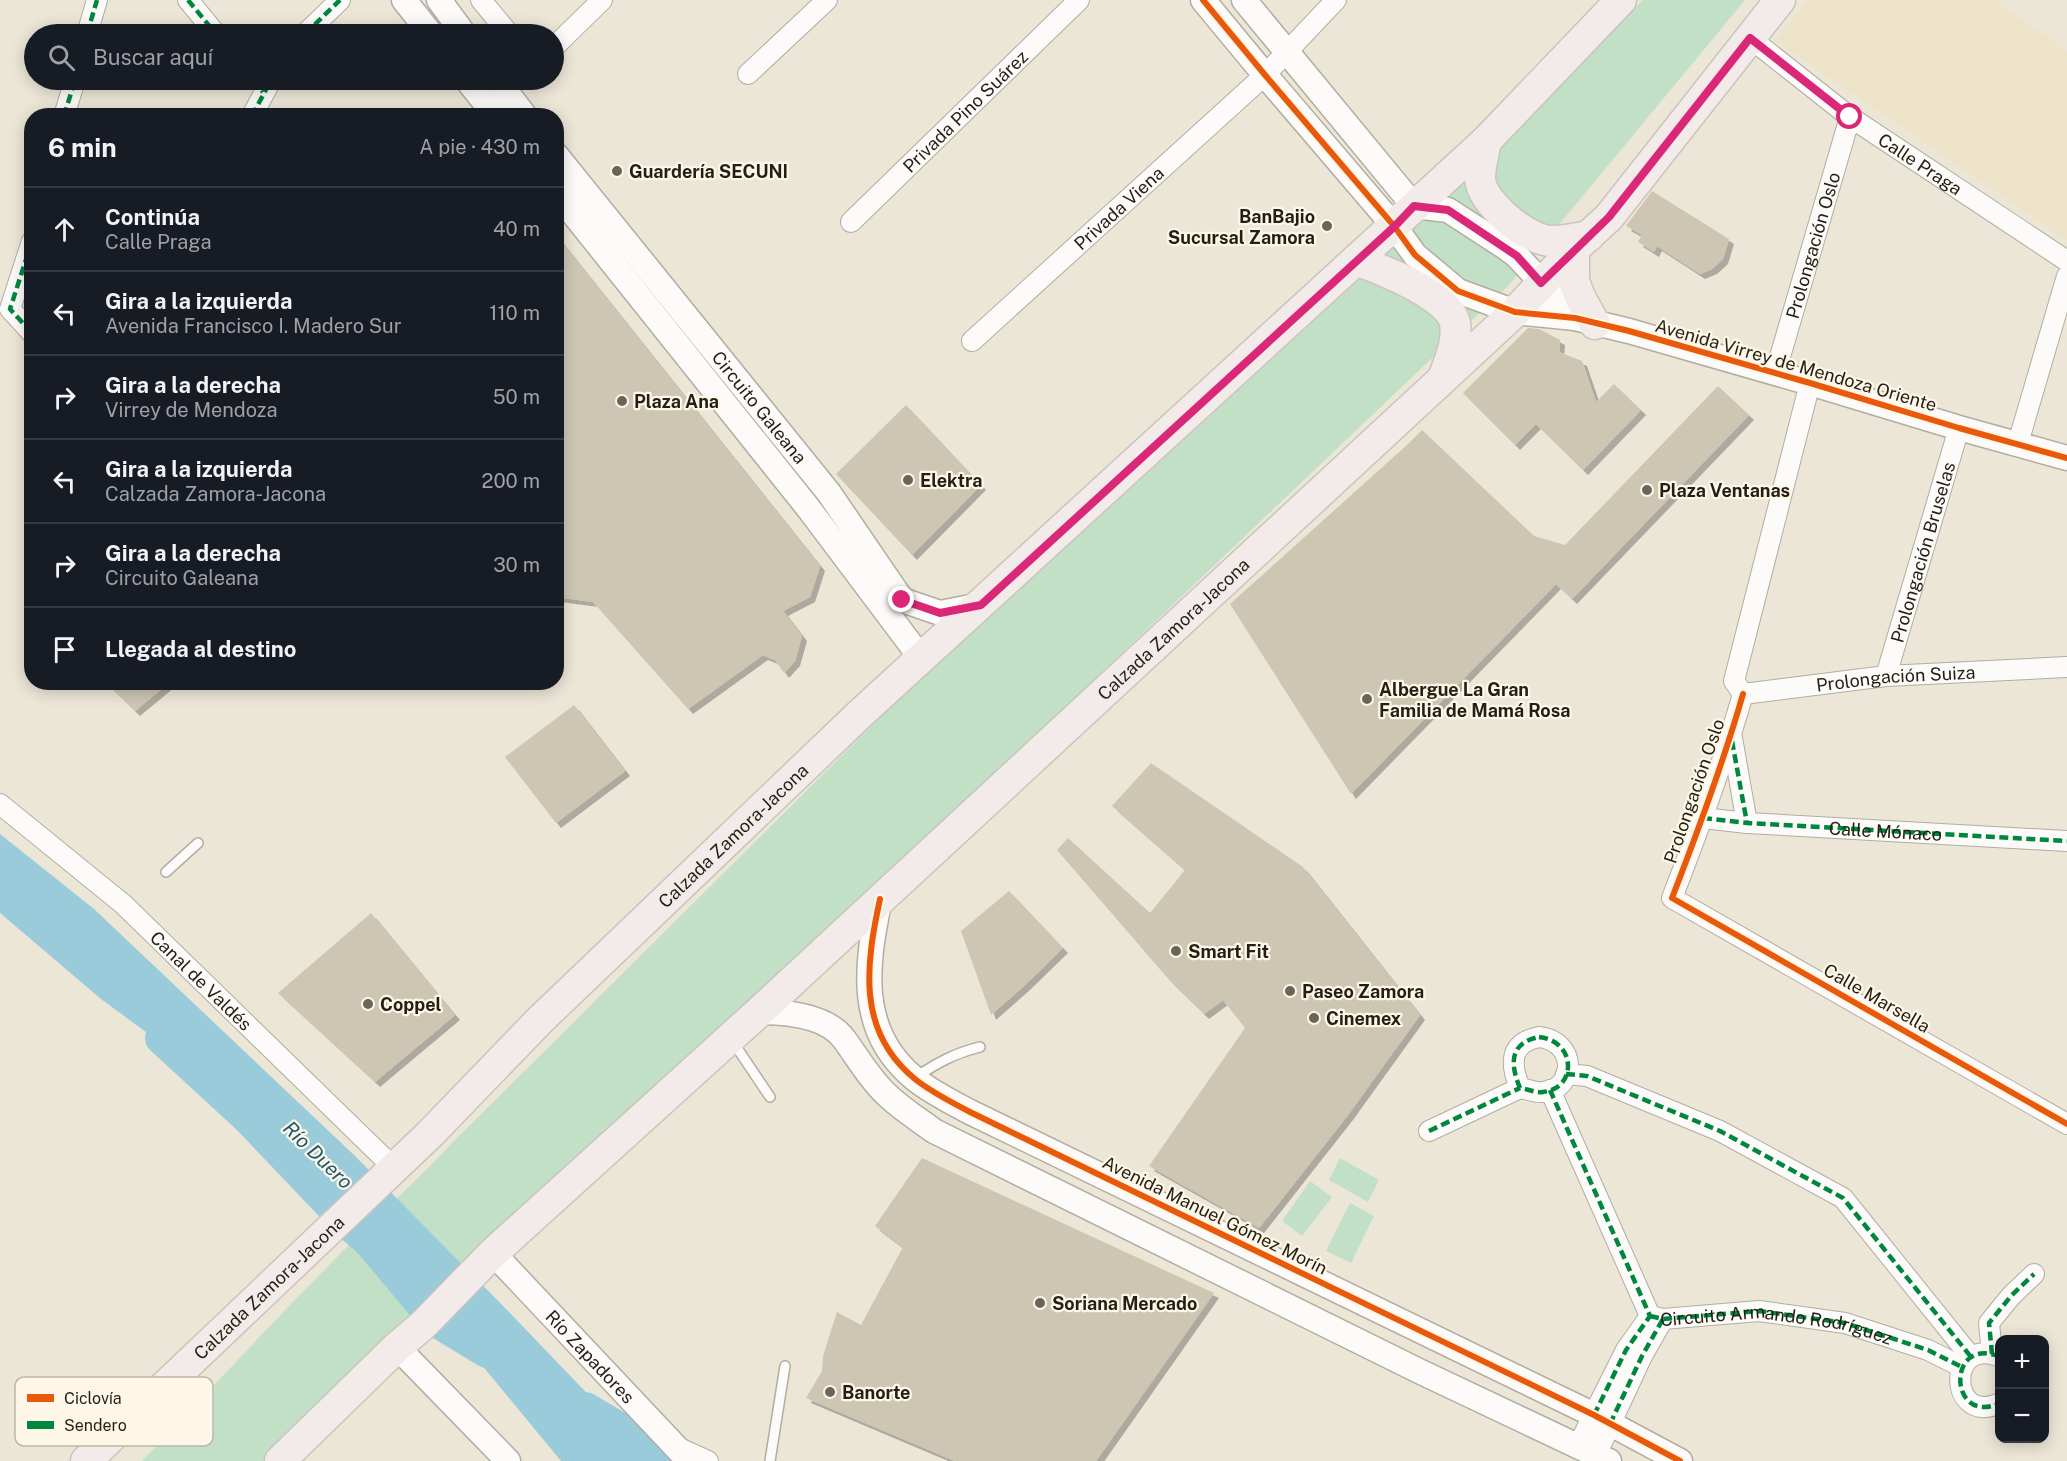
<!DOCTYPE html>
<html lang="es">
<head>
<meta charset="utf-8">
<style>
  :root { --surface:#171b24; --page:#20242c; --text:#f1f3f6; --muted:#9ea1a6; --line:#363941 }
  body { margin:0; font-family:"Public Sans",sans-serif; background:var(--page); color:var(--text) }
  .controls { position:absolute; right:18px; bottom:18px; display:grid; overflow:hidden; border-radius:12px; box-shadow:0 3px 15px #0003 }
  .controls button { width:54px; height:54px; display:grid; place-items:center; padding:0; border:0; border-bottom:2px solid var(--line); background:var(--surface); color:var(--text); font:30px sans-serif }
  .stop { position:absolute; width:18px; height:18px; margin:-14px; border:4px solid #db2777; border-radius:50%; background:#fff }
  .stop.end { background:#db2777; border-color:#fff; box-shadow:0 2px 6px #0008 }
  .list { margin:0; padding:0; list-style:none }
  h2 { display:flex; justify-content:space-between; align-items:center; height:78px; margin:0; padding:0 24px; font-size:26px }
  h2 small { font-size:20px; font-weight:400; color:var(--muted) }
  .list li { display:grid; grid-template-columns:39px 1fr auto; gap:18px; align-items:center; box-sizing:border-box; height:84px; padding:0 24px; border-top:2px solid var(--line) }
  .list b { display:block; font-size:22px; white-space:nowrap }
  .list p { margin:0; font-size:20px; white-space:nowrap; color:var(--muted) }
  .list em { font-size:20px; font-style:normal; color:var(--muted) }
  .icon { flex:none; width:33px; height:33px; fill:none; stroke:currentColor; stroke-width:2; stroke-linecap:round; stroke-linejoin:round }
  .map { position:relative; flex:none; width:2067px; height:1461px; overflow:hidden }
  .search { position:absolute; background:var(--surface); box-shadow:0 3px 15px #0003; left:24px; top:24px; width:540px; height:66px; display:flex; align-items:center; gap:15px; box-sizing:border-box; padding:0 21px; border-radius:33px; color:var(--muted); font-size:22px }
  .panel { position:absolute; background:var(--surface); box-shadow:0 3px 15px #0003; left:24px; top:108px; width:540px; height:582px; border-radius:24px }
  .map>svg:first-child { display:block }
  .built { fill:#ede3c9 }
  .green { fill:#c1e0c6 }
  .water { fill:#99cbdb }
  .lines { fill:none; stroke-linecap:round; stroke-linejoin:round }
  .river { stroke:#99cbdb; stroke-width:34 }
  .building { fill:#cdc6b3; filter:url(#shadow) }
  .service-casing { stroke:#b2ada2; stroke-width:12 }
  .minor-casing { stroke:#b2ada2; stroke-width:22 }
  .tertiary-casing { stroke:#b2ada2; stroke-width:27 }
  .primary-casing { stroke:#c8c5bd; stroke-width:33 }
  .service { stroke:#fcfbf9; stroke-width:9 }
  .minor { stroke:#fcfbf9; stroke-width:20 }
  .tertiary { stroke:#fcfbf9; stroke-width:24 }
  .primary { stroke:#f3eaea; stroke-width:30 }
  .quiet { stroke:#00873e; stroke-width:4.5; stroke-dasharray:9 4.5; stroke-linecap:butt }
  .cycleway-casing { stroke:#fef7e7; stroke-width:10 }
  .cycleway { stroke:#e8590c; stroke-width:6 }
  .route { stroke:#db2777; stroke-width:8 }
  .poi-dot { fill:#6a6559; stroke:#fef7e7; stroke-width:2 }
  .labels { text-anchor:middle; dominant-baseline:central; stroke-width:4.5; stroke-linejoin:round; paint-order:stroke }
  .street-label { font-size:18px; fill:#241f15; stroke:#fef7e7 }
  .poi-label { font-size:18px; font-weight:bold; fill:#241f15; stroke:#fef7e7; text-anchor:start }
  .water-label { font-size:20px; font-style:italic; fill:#1e586e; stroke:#fef7e7 }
  .key { fill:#fef7e7; stroke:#bdb6a8; stroke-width:1.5 }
  .key-label { font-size:16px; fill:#241f15 }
</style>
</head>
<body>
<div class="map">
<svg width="2067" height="1461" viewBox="0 0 2067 1461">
  <defs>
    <filter id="shadow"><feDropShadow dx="5" dy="5" stdDeviation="0" flood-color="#0004"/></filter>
  </defs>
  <rect width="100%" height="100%" fill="#ece6d7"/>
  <path class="built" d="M1809 0H1994L2067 52V241L1775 40Z"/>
  <path class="green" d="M1643 0H1745L1509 285 876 887 470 1255 414 1317 268 1461H142C209 1391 275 1319 344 1250 379 1214 417 1181 451 1144L923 675 941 655 1092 524 1390 251 1425 211Z
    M1340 1158 1379 1180 1368 1202 1329 1180Z
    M1310 1181 1332 1197 1302 1236 1282 1221Z
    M1350 1203 1374 1216 1351 1263 1326 1251Z"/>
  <path class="water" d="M0 834 94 909 354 1155 507 1310 652 1461H561L476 1358 328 1192 214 1082 101 999 0 913Z"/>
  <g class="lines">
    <path class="river" d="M162 1038 249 1118 350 1224 369 1240 436 1320 487 1351
      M585 1409 646 1445 661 1461"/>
  </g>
  <path class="building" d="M1652 191 1729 239 1723 259 1712 269 1700 274 1657 246 1654 252 1638 242 1642 235 1626 226Z
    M556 235 820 566 810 597 783 611 802 636 795 661 784 673 775 660 763 655 688 709 593 602 556 597Z
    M1528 328 1539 329 1560 340 1559 352 1582 361 1596 402 1614 384 1641 410 1583 470 1536 424 1515 445 1463 393Z
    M1718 386 1749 415 1572 599 1556 584 1351 794 1230 604 1408 444 1422 430 1534 536 1565 545Z
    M906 405 981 485 912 555 836 474Z
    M105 682H170L135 711Z
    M574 705 625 771 556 823 505 757Z
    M1151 763 1303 867 1420 1015 1348 1115 1259 1228 1149 1166 1245 1028 1223 1000 1204 1014 1171 982 1057 850 1068 838 1150 913 1185 870 1112 806Z
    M1009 891 1063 948 1025 985 991 1015 961 931Z
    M371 913 455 1015 375 1082 278 993Z
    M922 1158 1214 1293 1096 1461H955L806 1398 822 1371 823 1356 837 1312 861 1325 903 1247 875 1226Z"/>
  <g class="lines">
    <defs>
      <path id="service" d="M166 872 198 843
        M733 1042 770 1097
        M916 1077C937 1063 955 1053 980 1047
        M770 1461 785 1366"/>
      <g id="minor">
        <path d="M188 0 216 34"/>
        <path d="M481 0 509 34"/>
        <path d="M87 34 97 0"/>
        <path d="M305 34 340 0"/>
        <path id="s1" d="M1750 38 1850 117 2067 261"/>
        <path d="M554 47 602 0"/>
        <path d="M748 74 827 0"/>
        <path d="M64 116 75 80"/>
        <path d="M252 116 271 80"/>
        <path id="s2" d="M851 222 1079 0"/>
        <path d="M32 241 10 309 32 333"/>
        <path id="s3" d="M972 341 1265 75 1336 0"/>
        <path id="s4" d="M1775 374 1850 117"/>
        <path id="s5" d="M1810 383 1734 681 1743 694 1886 676 2067 667"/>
        <path d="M2018 443 2067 276"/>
        <path id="s6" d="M1886 676 1959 428"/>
        <path d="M1743 694C1723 764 1698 831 1672 898L2067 1124"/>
        <path d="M1732 738 1747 823"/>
        <path id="s7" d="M0 804 123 904 394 1168"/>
        <path id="s8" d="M1703 818 1747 823 2067 841"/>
        <path d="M1539 1037C1577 1041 1577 1089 1543 1092 1535 1093 1528 1089 1520 1088 1510 1064 1509 1043 1539 1037Z"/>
        <path d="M1566 1074 1587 1076 1720 1131 1843 1198 1971 1357"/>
        <path d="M1550 1090 1650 1316"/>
        <path d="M1429 1131 1520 1088"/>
        <path d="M1650 1316 1663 1319 1759 1311 1845 1323 1928 1350 1962 1367"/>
        <path d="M1992 1354 1989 1323 2011 1296 2034 1274"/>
        <path d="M2000 1357C1946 1334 1948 1427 2000 1403"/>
        <path d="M1578 1446 1626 1350 1650 1316"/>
        <path d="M677 1447 708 1461"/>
        <path d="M1596 1455 1642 1356 1663 1319"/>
      </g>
      <g id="tertiary">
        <path d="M404 0 431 34"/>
        <path d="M439 0 464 34"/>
        <path d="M1203 0 1265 75 1394 226 1415 255 1458 291 1515 312 1575 318 1629 331 1810 383 1959 428 2067 458"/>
        <path d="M1244 0 1414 206 1448 210 1505 247 1517 256 1575 318"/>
        <path d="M467 80 496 116"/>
        <path d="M497 80 525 116"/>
        <path id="s9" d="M556 155 829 493 902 600 940 613 981 605"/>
        <path d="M556 192 809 509 921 658"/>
        <path d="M880 899C866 964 856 1031 915 1079 931 1092 951 1102 970 1112L1594 1415 1680 1461"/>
        <path d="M759 1012C786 1012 826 1015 844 1039 858 1058 869 1078 886 1094 900 1108 918 1119 934 1131L1419 1371 1609 1461"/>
        <path id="s10" d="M493 1253 689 1461"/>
        <path d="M397 1347 508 1461"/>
      </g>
      <g id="primary">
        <path d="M1486 141C1484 153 1480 166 1480 178 1480 202 1529 242 1552 241 1564 241 1577 238 1589 236"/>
        <path d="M1574 249V281L1580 297 1595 324"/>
        <path d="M1356 260C1380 269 1449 295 1455 323 1458 341 1450 359 1444 376"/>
        <path id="s11" d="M86 1461 430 1134 539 1021 860 714 1486 141 1621 0"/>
        <path id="s12" d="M280 1461 397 1347 423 1325 493 1253 759 1012 1515 312 1574 249 1609 217 1780 0"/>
      </g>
    </defs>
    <use href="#service" class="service-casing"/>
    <use href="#minor" class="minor-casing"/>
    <use href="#tertiary" class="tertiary-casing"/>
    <use href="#primary" class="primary-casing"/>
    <use href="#service" class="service"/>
    <use href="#minor" class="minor"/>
    <use href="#tertiary" class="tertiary"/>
    <use href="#primary" class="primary"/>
    <g class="quiet">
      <path d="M188 0 216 34"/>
      <path d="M87 34 97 0"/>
      <path d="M305 34 340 0"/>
      <path d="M253 80 263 92"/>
      <path d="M64 116 75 80"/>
      <path d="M252 116 271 80"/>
      <path d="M32 241 10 309 32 333"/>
      <path d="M1732 741 1747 823"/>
      <path d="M1703 818 1747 823 2067 841"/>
      <path d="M1539 1037C1577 1041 1577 1089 1543 1092 1535 1093 1528 1089 1520 1088 1510 1064 1509 1043 1539 1037Z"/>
      <path d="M1566 1074 1587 1076 1720 1131 1843 1198 1971 1357"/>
      <path d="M1550 1090 1650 1316"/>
      <path d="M1429 1131 1520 1088"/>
      <path id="s13" d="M1650 1316 1663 1319 1759 1311 1845 1323 1928 1350 1962 1367"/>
      <path d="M1992 1354 1989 1323 2011 1296 2034 1274"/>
      <path d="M2000 1357C1946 1334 1948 1427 2000 1403"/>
      <path d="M1594 1415 1626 1350 1650 1316"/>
      <path d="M1610 1424 1642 1356 1663 1319"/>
    </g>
    <defs>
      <path id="cycleway" d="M1203 0 1265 75 1394 226 1415 255 1458 291 1515 312 1575 318 1629 331 1810 383 1959 428 2067 458
        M1743 694C1723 764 1698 831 1672 898L2067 1124
        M880 899C866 964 856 1031 915 1079 931 1092 951 1102 970 1112L1594 1415 1680 1461"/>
    </defs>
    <use href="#cycleway" class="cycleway-casing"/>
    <use href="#cycleway" class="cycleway"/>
  </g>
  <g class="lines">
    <path class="route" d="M902 600 940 613 981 605 1395 226 1414 206 1448 210 1517 256 1541 283 1609 217 1750 38 1850 117"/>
  </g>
  <g class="poi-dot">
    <circle cx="617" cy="171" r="6"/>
    <circle cx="1327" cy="226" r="6"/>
    <circle cx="622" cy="401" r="6"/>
    <circle cx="908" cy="480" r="6"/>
    <circle cx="1647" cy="490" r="6"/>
    <circle cx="1367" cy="699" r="6"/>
    <circle cx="1176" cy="951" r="6"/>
    <circle cx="1290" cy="991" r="6"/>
    <circle cx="368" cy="1004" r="6"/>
    <circle cx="1314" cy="1018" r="6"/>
    <circle cx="1040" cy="1303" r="6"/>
    <circle cx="830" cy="1392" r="6"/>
  </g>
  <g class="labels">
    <g class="street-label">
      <text stroke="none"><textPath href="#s2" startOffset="159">Privada Pino Suárez</textPath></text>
      <text stroke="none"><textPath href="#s1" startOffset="212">Calle Praga</textPath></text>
      <text stroke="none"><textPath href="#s3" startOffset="198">Privada Viena</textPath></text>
      <text stroke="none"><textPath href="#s4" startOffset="134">Prolongación Oslo</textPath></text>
      <text transform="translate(1796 365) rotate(16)">Avenida Virrey de Mendoza Oriente</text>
      <text stroke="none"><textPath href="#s9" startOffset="324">Circuito Galeana</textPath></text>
      <text stroke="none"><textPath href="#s6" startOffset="129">Prolongación Bruselas</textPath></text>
      <text stroke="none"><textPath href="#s12" startOffset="1221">Calzada Zamora-Jacona</textPath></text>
      <text stroke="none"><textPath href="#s5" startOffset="477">Prolongación Suiza</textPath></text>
      <text transform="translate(1694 791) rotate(-71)">Prolongación Oslo</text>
      <text stroke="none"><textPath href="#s8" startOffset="183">Calle Mónaco</textPath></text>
      <text stroke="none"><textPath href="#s11" startOffset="900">Calzada Zamora-Jacona</textPath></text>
      <text stroke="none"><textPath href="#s7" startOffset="268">Canal de Valdés</textPath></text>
      <text transform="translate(1877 998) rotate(30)">Calle Marsella</text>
      <text transform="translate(1215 1215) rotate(26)">Avenida Manuel Gómez Morín</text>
      <text stroke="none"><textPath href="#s11" startOffset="252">Calzada Zamora-Jacona</textPath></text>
      <text stroke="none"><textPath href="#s13" startOffset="128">Circuito Armando Rodríguez</textPath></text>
      <text stroke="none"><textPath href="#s10" startOffset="142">Río Zapadores</textPath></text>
    </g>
    <g class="poi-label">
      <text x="629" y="171">Guardería SECUNI</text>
      <text x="1315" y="216" text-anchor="end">BanBajio<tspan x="1315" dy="21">Sucursal Zamora</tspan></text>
      <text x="634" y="401">Plaza Ana</text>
      <text x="920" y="480">Elektra</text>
      <text x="1659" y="490">Plaza Ventanas</text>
      <text x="1379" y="689">Albergue La Gran<tspan x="1379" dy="21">Familia de Mamá Rosa</tspan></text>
      <text x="1188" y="951">Smart Fit</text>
      <text x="1302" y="991">Paseo Zamora</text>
      <text x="380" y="1004">Coppel</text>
      <text x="1326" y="1018">Cinemex</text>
      <text x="1052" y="1303">Soriana Mercado</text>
      <text x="842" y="1392">Banorte</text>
    </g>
    <g class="water-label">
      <text transform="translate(318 1155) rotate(44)">Río Duero</text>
    </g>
  </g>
  <rect x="15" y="1377" width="198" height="69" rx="9" class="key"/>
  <rect x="27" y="1394" width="27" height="8" fill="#e8590c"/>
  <rect x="27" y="1421" width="27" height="8" fill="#00873e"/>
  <g class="key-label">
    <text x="64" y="1404">Ciclovía</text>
    <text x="64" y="1431">Sendero</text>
  </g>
</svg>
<div class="controls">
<button>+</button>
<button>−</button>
</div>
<div class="stop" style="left:1850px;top:117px"></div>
<div class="stop end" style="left:902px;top:600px"></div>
<div class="search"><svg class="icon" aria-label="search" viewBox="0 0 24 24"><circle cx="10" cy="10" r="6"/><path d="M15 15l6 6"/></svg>Buscar aquí</div>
<section class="panel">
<h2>6 min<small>A pie · 430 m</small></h2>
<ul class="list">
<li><svg class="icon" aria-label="ahead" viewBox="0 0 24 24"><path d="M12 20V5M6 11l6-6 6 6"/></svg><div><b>Continúa</b><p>Calle Praga</p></div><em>40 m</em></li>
<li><svg class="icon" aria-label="left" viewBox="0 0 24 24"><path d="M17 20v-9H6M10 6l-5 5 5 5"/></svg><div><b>Gira a la izquierda</b><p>Avenida Francisco I. Madero Sur</p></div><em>110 m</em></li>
<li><svg class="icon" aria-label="right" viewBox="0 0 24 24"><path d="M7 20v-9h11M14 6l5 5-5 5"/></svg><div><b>Gira a la derecha</b><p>Virrey de Mendoza</p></div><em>50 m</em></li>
<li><svg class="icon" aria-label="left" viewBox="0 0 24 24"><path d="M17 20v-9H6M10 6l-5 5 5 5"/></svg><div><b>Gira a la izquierda</b><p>Calzada Zamora-Jacona</p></div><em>200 m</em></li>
<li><svg class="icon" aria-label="right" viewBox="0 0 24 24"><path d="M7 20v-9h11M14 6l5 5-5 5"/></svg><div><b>Gira a la derecha</b><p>Circuito Galeana</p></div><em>30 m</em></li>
<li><svg class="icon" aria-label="arrive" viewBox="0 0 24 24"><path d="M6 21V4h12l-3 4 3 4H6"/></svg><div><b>Llegada al destino</b></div></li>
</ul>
</section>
</div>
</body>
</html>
